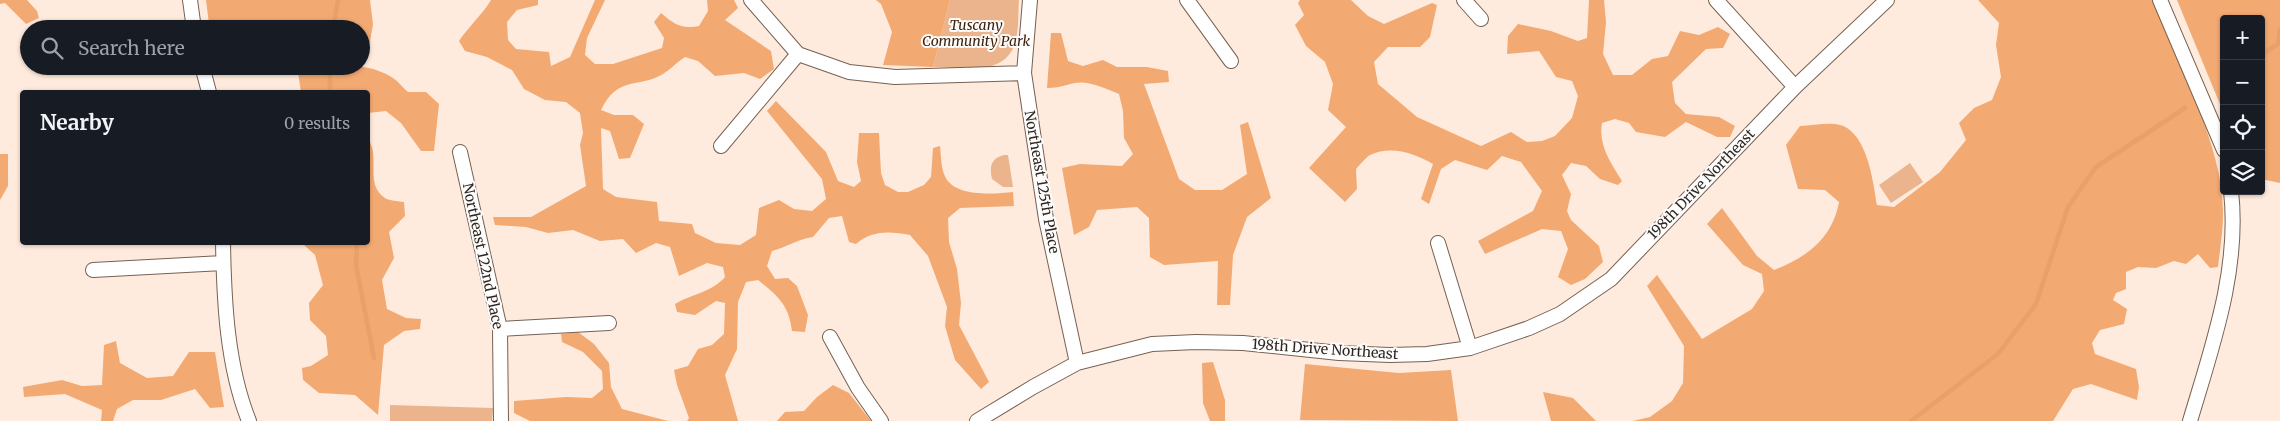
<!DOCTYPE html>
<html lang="en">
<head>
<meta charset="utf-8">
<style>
  :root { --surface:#171b24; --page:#242831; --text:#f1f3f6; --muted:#9ea1a6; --line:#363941 }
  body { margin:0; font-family:Merriweather,serif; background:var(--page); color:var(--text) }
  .controls { position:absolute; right:15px; top:15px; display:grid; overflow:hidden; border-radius:5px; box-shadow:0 1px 4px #0004 }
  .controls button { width:45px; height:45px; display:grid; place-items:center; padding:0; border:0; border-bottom:1px solid var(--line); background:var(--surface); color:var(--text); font:25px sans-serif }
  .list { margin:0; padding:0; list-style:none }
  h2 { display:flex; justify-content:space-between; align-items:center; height:65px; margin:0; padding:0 20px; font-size:21px }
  h2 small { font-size:16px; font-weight:400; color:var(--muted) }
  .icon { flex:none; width:28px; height:28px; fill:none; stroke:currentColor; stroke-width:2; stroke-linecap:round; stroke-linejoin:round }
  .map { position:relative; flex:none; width:2280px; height:421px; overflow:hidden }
  .search { position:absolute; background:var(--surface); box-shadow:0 1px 4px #0004; left:20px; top:20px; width:350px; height:55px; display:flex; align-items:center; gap:12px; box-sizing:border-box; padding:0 18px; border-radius:28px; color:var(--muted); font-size:19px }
  .panel { position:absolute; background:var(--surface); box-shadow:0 1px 4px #0004; left:20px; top:90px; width:350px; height:155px; border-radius:5px }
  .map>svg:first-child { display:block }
  .green { fill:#ecb48c }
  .forest { fill:#f3a972 }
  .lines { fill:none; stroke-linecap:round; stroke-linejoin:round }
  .stream { stroke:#eaa06a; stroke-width:4.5 }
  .minor-casing { stroke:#766152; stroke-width:16 }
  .minor { stroke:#fff; stroke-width:14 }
  .labels { text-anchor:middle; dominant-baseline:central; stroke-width:4; stroke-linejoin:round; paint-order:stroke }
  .park-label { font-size:14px; font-style:italic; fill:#3f210a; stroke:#fcfcfc }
  .street-label { font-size:14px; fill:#2f261f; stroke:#fcfcfc }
</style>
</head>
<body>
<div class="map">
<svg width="2280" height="421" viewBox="0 0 2280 421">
  <rect width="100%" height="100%" fill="#ffebdd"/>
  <path class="green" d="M950 0H1019C1018 13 1019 27 1016 39 1008 78 964 67 933 67Z
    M1004 155H1008L1013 187H1003L992 179C989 167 991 158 1004 155Z
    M1910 163 1923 182 1891 203 1879 185Z
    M390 405 493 408 492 421H390Z"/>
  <path class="forest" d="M0 0H27L37 11 39 18 26 24 5 3 0 4Z
    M206 0H370L373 24 370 42 361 46V29H213L209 24Z
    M491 0H538V5L517 10 507 22 508 40 516 49 549 52 551 66 570 57 595 0H605L587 38 585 55 595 64H613L662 48 664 38 654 22 661 13C675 25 681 29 699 26L708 11 707 0H734L738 8 725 20 771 51 774 69 760 79 744 73 715 76 698 61 685 57C677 62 671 69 663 74 637 89 618 75 601 110L614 115H633L644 124 630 158 619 159 610 131 601 128 603 189 616 197 657 202 659 221 692 224 695 233 716 243 740 245 756 235 759 208 779 200 794 209 812 211 826 199 822 179 767 111 776 101 826 152 838 181 854 187 861 181 857 162 859 133H879L881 173 885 185 898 192H908L924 185 931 177 933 148 940 146C941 155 941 166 944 174 952 198 994 194 1013 192L1014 206 960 208 948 218 949 242 957 269 961 303 959 325 989 382 981 389 955 360 945 326 947 307 928 256 910 235C890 231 872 230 856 244L849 242 842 216 829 218 813 237C798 239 787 247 772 251L767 266 775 279 788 278 797 286 808 315 805 332 792 331C789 305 778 296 758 280L746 282 738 302 737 349 725 375 738 421H687L689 418 677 385 674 370 688 366 698 349 712 345 724 334 725 303 716 301 695 315 677 312 675 304C692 294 712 292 725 277L723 267 707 263 679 276 670 247 656 243 636 253 623 239 600 241 573 230 548 233 526 227 495 225 493 217H531L586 186 580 145 583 133 580 113 566 102 545 100 524 89 512 70 487 57 465 51 459 41C469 26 482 15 491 0Z
    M876 0H950L933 67 883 65 892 32 881 4Z
    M1300 0H1351L1368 16 1384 24 1432 3 1437 5 1430 37 1420 47H1388L1374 62 1378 84 1417 117 1481 146 1511 132 1527 142 1542 141 1555 136 1572 118 1578 96 1572 81 1556 77 1539 51 1507 54 1508 36 1518 24 1551 31 1578 41 1587 38 1589 0H1604L1606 22 1603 54 1613 75H1632L1652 59 1668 56 1680 31 1699 35 1718 27 1730 34 1723 48 1706 49 1672 82 1675 103 1686 114 1719 117 1735 126 1730 137H1717L1686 122 1665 137 1636 132 1629 123 1615 119 1602 123C1598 145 1611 163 1622 181L1618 185 1600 179 1586 166 1571 163 1562 175 1571 194 1567 211 1571 220 1599 246 1603 262 1585 279 1571 285 1558 277 1568 249 1561 231 1542 229 1485 254 1478 241 1533 211 1542 191 1521 162 1502 156 1487 170 1455 160 1441 169 1429 204 1421 199 1433 164C1414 153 1391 145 1370 155 1365 158 1360 165 1356 169L1357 189 1345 202 1309 168 1346 127 1328 110 1333 84 1325 62 1306 46 1295 25 1304 15 1298 3Z
    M1978 0H2153C2177 63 2224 146 2223 214 2223 231 2220 250 2218 267L2210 268 2198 254 2186 264 2174 261 2156 268 2138 267 2126 272V289L2116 293 2113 300 2127 309 2124 324 2100 330 2092 343 2095 354 2136 369 2139 387 2137 400 2091 384 2073 389 2053 421H1633L1650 417 1672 401 1683 383 1684 346 1647 286 1657 275 1702 339 1752 309 1764 291 1762 274 1743 265 1707 224 1722 208 1757 256 1774 270C1807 257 1832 239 1839 202L1825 190 1798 189 1786 145 1800 126C1811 126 1824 123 1835 124 1867 127 1873 181 1877 205L1894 207 1940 172 1966 140 1959 123 1974 108 1992 100 2001 77 1996 45 1999 23Z
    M2177 0H2280V183L2261 179V19H2224V114Z
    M1051 33H1061L1068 61 1083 66 1103 60 1117 67H1147L1168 71 1169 82 1144 84 1179 179 1195 190H1222L1247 174 1240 125 1248 122 1271 198 1247 217 1233 255 1230 305H1217L1218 261 1164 265 1150 257 1149 218 1137 207 1097 210 1089 227 1074 235 1062 168 1080 164 1122 166 1133 154 1124 138 1123 111 1119 94C1107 89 1088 80 1075 83 1064 85 1060 88 1047 88Z
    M297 66C328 66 366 60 393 78 399 82 403 88 408 92H426L439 104 434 151H421L401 123 386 111 368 113V92H301Z
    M368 139C381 156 364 184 385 198 389 201 399 201 404 202L405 216 389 232 394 258 382 280 387 309 406 318 421 319 420 329 404 331 384 345 378 415 355 395 319 393 303 380 302 368 311 366 328 355 326 336 310 320 309 303 323 285 315 255 302 243 368 242Z
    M0 154H8V186L0 200Z
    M578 332 594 344 609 363 611 387 622 409 668 421H530L514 413V401L566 397 592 398 603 389 602 371 583 352 562 342 561 334Z
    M116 341 120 363 147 378 173 376 189 352H215L224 407 210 408 195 389 161 400H133L117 409 113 421H101L102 410 65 394 24 397 23 387 62 380 82 386 102 385 104 345Z
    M1213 362 1225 400V421H1210L1203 403 1202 363Z
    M1305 364 1399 373 1451 370 1458 421 1300 420Z
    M833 385 849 393 871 421H777L785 412 804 411 817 397Z
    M1543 392 1573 398 1596 421H1551Z"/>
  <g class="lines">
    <path class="stream" d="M333 29 338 0
      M2261 55 2278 44 2280 29
      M330 66V92
      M2223 79H2224
      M357 242 356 265 374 358
      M1911 421 1998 354 2036 304 2068 207 2096 167 2185 108"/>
    <defs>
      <path id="minor" d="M190 0 194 29
        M751 0 798 54 849 72 895 77 1024 73
        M1030 0 1024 73 1046 219 1077 363
        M1187 0 1231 61
        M1464 0 1481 19
        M1716 0 1795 87
        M2160 0 2224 150
        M67 28V29
        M202 66 209 92
        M721 146 798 54
        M460 152 500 329 501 421
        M223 242C224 302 227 366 249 421
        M1438 243 1470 348
        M93 270 223 263
        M500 329 609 323
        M830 337 858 388 881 421
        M977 421 1033 387 1077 363 1152 344 1196 342 1243 343 1339 353 1390 355 1427 354 1470 348 1529 328 1560 314 1611 279 1795 87 1887 0
        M2190 421C2212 347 2240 269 2231 191"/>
    </defs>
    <use href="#minor" class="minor-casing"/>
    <use href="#minor" class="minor"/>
  </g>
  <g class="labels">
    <g class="park-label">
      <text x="976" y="25">Tuscany<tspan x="976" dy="16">Community Park</tspan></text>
    </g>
    <g class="street-label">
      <text transform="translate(1042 182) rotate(80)">Northeast 125th Place</text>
      <text transform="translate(1701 184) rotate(-46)">198th Drive Northeast</text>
      <text transform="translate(483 256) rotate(78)">Northeast 122nd Place</text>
      <text transform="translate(1325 349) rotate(4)">198th Drive Northeast</text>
    </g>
  </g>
</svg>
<div class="controls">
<button>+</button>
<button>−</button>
<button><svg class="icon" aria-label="locate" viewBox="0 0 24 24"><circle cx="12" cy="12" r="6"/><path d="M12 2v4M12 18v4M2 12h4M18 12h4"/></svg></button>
<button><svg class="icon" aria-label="layers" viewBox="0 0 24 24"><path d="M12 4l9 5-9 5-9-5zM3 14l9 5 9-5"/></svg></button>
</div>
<div class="search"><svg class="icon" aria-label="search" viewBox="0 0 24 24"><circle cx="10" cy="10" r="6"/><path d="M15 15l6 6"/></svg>Search here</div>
<section class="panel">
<h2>Nearby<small>0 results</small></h2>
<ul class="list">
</ul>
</section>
</div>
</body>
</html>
